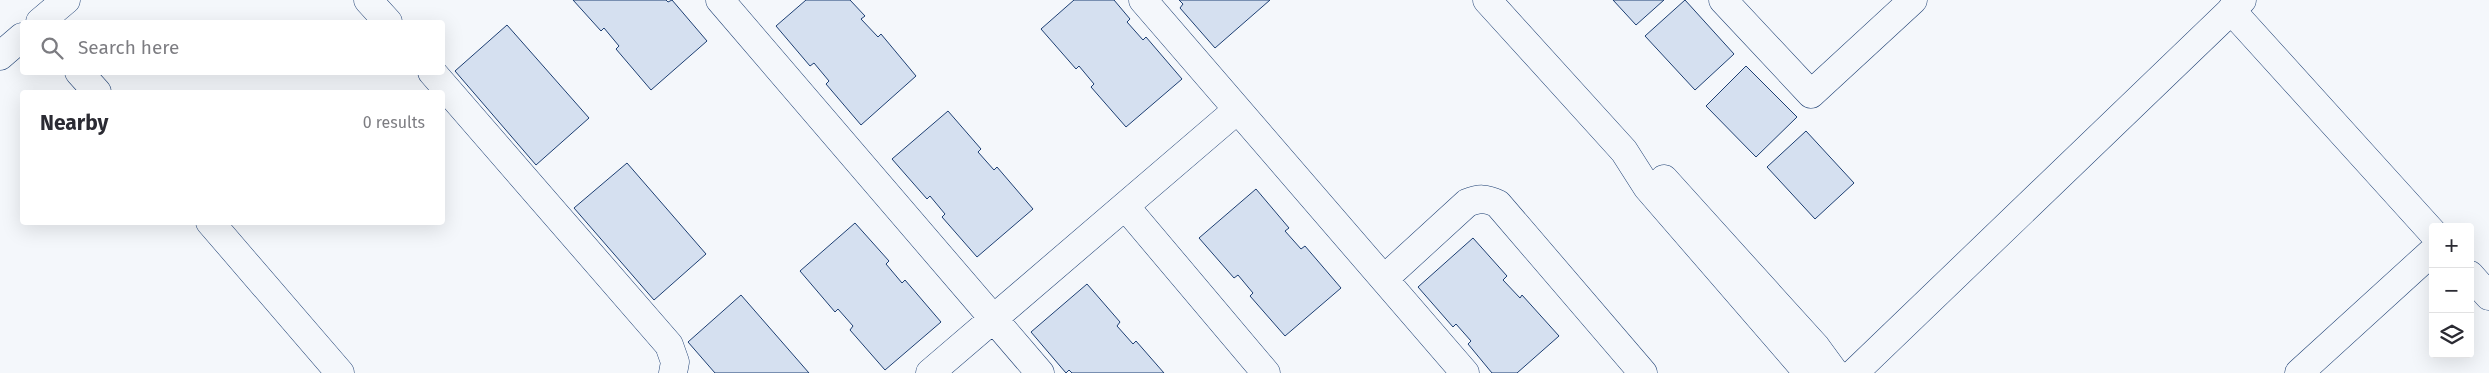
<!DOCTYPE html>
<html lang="en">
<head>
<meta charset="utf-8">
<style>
  :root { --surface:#fff; --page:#f7f7f7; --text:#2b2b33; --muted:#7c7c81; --line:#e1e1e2 }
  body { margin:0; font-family:"Fira Sans",sans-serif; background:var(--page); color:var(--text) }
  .controls { position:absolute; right:15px; bottom:15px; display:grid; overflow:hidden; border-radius:5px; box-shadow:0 5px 20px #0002 }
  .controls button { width:45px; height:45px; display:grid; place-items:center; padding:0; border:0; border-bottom:1px solid var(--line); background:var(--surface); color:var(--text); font:25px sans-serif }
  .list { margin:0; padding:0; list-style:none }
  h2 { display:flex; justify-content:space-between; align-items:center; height:65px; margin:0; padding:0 20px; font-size:21px }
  h2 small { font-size:16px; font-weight:400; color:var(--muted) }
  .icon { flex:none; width:28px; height:28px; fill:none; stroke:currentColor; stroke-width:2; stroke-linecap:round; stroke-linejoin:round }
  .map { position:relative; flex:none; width:2489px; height:373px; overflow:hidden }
  .search { position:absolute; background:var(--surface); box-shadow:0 5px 20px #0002; left:20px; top:20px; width:425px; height:55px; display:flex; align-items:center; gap:12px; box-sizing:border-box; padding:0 18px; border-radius:5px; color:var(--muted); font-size:19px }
  .panel { position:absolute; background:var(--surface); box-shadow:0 5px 20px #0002; left:20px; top:90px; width:425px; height:135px; border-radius:5px }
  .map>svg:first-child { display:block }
  .building { fill:#d5e0f0; stroke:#1d3f73 }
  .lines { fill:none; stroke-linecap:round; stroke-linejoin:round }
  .minor-casing { stroke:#1d3f73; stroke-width:29 }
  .minor { stroke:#f4f7fb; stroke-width:28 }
</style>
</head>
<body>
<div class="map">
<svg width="2489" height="373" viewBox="0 0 2489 373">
  <rect width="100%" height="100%" fill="#f4f7fb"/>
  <path class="building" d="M573 0H666L668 2 672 0 707 41 651 90 616 49 619 46 604 28 601 31Z
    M806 0H850L865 16 861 19 878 37 881 34 916 76 861 125 826 84 829 81 814 63 810 66 776 26Z
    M1074 0H1114L1130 19 1127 22 1143 40 1146 37 1182 79 1126 127 1091 87 1094 84 1079 66 1076 69 1041 29Z
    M1179 0H1270L1215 48 1180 8 1183 4Z
    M1613 0H1664L1636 25Z
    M1685 0 1734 54 1695 90 1645 36Z
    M507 25 589 118 536 165 455 71Z
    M1746 66 1797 117 1756 157 1706 106Z
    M948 111 981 149 978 152 994 170 997 167 1033 209 977 257 942 217 945 214 930 196 927 199 892 159Z
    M1806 131 1854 183 1815 219 1767 167Z
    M627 163 706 254 654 300 574 208Z
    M1256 189 1289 228 1285 231 1301 249 1305 246 1341 288 1285 336 1250 296 1253 293 1238 275 1234 278 1199 238Z
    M855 223 889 261 886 264 902 283 905 280 941 322 885 370 850 330 853 326 838 309 835 312 800 271Z
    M1473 238 1507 276 1503 280 1520 298 1522 295 1559 336 1517 373H1492L1468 344 1471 341 1456 324 1453 327 1418 287Z
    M1087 284 1120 322 1117 326 1133 344 1136 341 1164 373H1072L1069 370 1066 373 1031 332Z
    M741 295 809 373H715L688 342Z"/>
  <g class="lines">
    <defs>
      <path id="minor" d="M368 0 388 22
        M720 0 1040 373
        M1143 0 1465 373
        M1487 0 1624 151 1647 187 1808 373
        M1723 0 1811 94 1913 0
        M2231 10 2433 233
        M40 22 66 0
        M0 56 22 37
        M79 72 97 92
        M432 72 669 345 675 362 673 373
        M1664 179 1816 347 1835 373
        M1125 206 1266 373
        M210 222 340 373
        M2470 275 2489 296
        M1384 279 1467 203C1479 198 1486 198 1498 204L1643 373
        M930 373 1237 110
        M1854 373 2242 0
        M2299 373 2433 251"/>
    </defs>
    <use href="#minor" class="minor-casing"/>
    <use href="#minor" class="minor"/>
  </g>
</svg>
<div class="controls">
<button>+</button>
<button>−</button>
<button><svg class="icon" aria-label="layers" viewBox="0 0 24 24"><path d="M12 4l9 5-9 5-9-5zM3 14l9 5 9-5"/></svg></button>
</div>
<div class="search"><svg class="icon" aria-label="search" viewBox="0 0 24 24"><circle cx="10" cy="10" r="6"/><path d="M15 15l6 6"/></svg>Search here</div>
<section class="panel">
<h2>Nearby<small>0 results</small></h2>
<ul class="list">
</ul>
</section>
</div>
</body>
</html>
